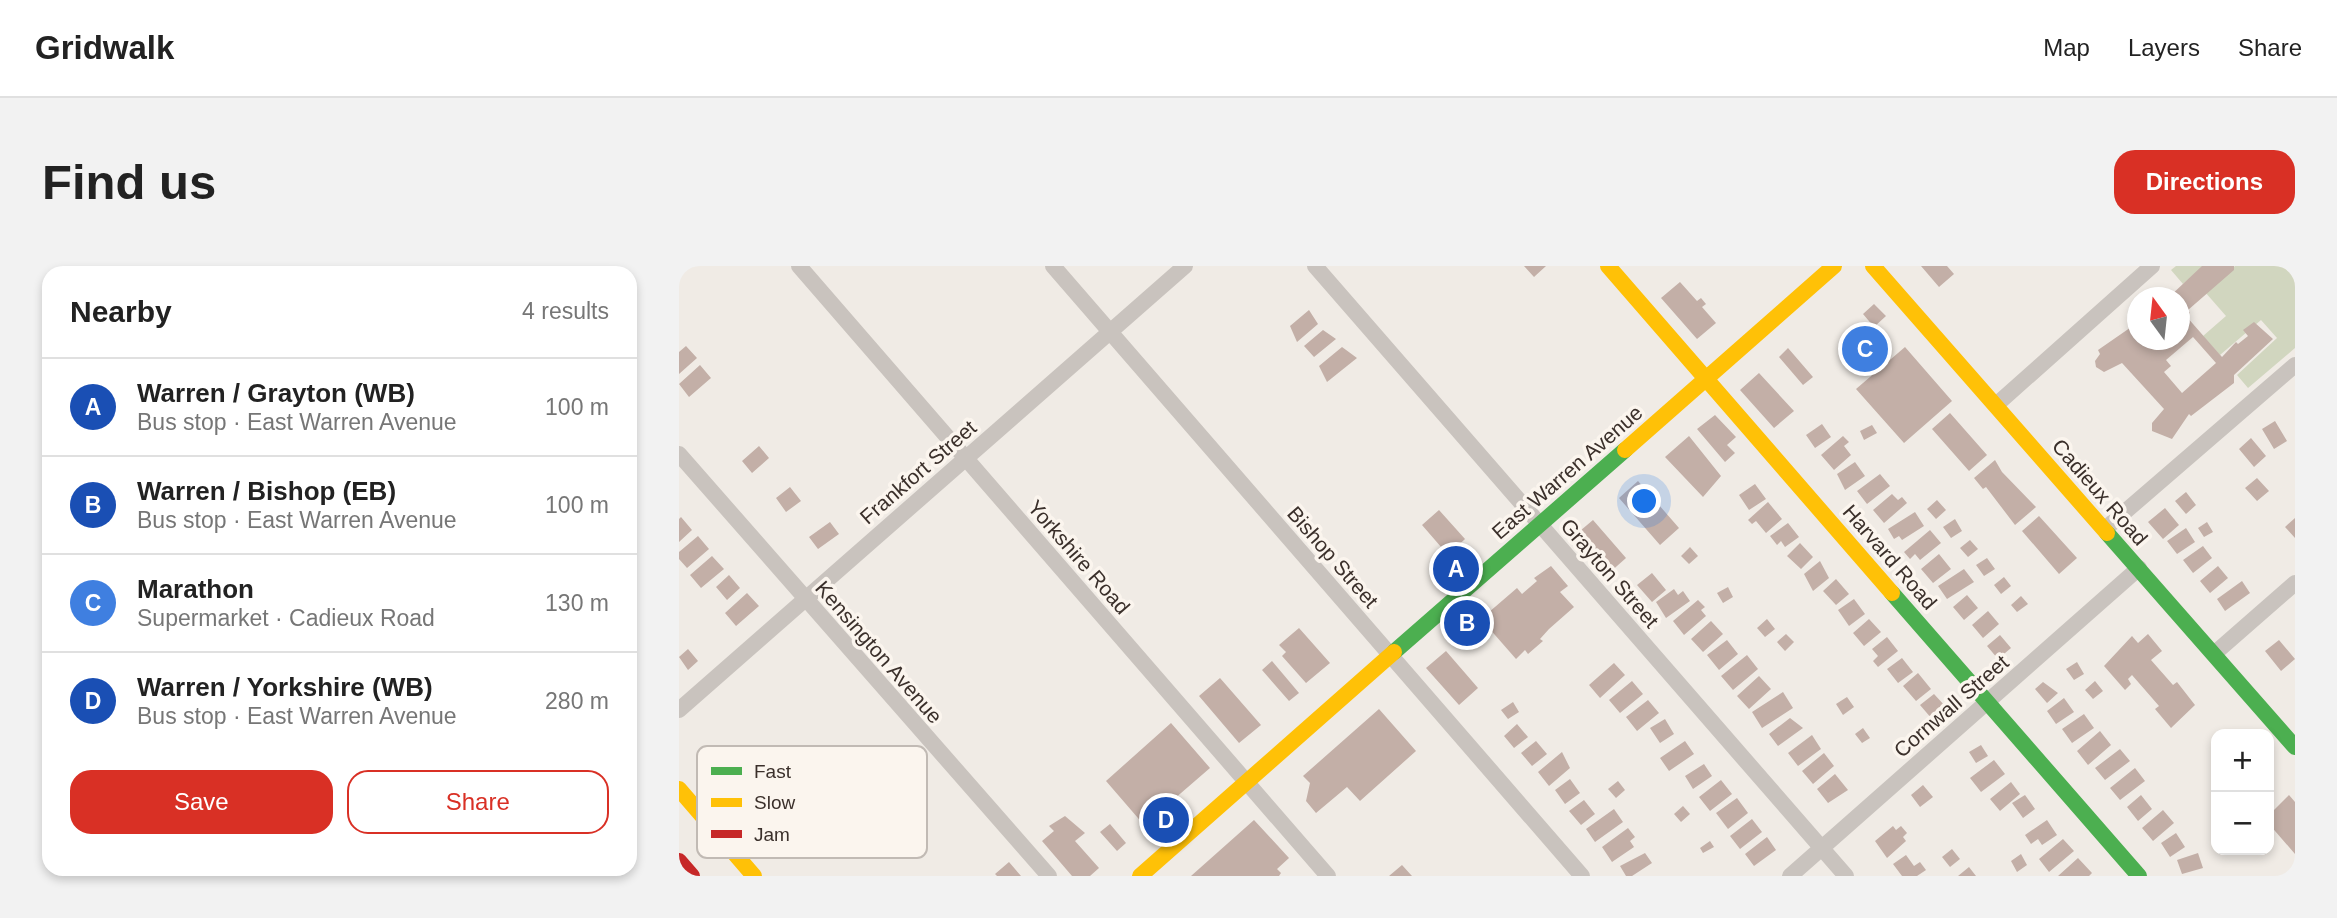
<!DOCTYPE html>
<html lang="en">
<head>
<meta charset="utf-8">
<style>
  :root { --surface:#fff; --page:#f2f2f2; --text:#222; --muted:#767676; --line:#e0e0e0; --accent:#d93025 }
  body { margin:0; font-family:Helvetica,sans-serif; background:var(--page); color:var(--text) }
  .controls { position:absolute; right:21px; bottom:21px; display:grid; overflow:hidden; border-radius:14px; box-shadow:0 4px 10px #0003 }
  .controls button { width:63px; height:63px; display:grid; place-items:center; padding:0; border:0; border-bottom:2px solid var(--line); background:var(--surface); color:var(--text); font:35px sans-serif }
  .compass { position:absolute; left:1448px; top:21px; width:63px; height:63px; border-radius:50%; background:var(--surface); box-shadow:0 4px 10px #0003; rotate:345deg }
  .you { position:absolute; left:966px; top:236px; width:24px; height:24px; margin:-18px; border:5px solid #fff; border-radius:50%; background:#1a73e8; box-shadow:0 0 0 10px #1a73e833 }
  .badge { display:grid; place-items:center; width:46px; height:46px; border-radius:50%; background:var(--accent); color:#fff; font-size:23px; font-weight:700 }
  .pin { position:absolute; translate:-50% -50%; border:4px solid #fff; box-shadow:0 2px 7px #0006 }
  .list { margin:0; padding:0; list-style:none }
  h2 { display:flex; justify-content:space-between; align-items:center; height:91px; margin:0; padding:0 28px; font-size:30px }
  h2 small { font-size:23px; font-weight:400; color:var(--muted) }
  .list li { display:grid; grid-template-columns:46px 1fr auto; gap:21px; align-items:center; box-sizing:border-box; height:98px; padding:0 28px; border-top:2px solid var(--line) }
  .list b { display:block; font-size:26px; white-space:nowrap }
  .list p { margin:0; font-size:23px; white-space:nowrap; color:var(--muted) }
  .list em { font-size:23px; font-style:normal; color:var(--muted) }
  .actions { display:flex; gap:14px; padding:21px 28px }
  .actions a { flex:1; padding:16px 0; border:2px solid var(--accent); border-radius:21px; text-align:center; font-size:24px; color:var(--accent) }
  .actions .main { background:var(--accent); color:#fff }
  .map { position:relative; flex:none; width:1616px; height:610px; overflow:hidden; border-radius:21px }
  header { display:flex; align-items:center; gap:42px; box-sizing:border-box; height:98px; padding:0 35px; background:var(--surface); border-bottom:2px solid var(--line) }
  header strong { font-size:33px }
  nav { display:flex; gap:38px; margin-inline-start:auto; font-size:24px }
  .intro { display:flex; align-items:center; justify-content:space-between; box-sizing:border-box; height:168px; padding:0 42px }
  h1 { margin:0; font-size:49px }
  .button { padding:18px 32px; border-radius:21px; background:var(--accent); color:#fff; font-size:24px; font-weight:700 }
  main { display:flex; gap:42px; padding:0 42px }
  aside { flex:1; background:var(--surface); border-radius:21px; box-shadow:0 4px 10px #0003 }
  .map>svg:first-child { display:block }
  .green { fill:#d1d6bf }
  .building { fill:#c3afa7; fill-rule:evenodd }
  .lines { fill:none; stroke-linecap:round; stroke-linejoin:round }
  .street { stroke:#c9c3be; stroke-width:16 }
  .fast { stroke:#4caf50; stroke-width:16 }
  .slow { stroke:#ffc107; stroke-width:16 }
  .jam { stroke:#c62828; stroke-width:16 }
  .labels { text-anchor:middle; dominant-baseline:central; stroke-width:7; stroke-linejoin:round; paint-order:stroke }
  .street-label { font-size:21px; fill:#3b302b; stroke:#fbf5ee }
  .key { fill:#fbf5ee; stroke:#c1bab4; stroke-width:2 }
  .key-label { font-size:19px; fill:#3b302b }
</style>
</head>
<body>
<header>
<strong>Gridwalk</strong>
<nav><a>Map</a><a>Layers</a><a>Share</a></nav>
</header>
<div class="intro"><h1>Find us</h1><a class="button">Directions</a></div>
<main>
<aside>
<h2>Nearby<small>4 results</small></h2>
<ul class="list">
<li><span class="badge" style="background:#1a4fb4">A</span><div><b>Warren / Grayton (WB)</b><p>Bus stop · East Warren Avenue</p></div><em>100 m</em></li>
<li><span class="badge" style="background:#1a4fb4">B</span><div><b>Warren / Bishop (EB)</b><p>Bus stop · East Warren Avenue</p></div><em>100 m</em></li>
<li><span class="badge" style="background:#3f7fe0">C</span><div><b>Marathon</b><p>Supermarket · Cadieux Road</p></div><em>130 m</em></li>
<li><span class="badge" style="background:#1a4fb4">D</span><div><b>Warren / Yorkshire (WB)</b><p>Bus stop · East Warren Avenue</p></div><em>280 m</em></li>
</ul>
<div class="actions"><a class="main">Save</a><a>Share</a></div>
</aside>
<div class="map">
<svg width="1616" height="610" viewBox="0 0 1616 610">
  <rect width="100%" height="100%" fill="#f0ebe5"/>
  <path class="green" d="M1497 0H1525L1504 18 1492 4Z
    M1556 0H1616V82L1569 122 1558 109 1598 72 1582 54 1541 89 1524 70 1547 50 1526 26Z"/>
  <path class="building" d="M845 0H867L855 11Z
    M1242 0H1268L1275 8 1260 21Z
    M1523 0H1555V4L1509 44 1511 47 1507 50 1543 91 1557 76 1559 78 1569 70 1564 64 1575 56 1594 73 1555 109V117L1512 150 1510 148 1493 173 1473 165V157L1485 143 1443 97 1425 106 1417 101 1416 95 1421 88 1419 84 1458 57V74H1500V32H1489ZM1514 71 1537 97 1503 127 1485 106 1492 100 1487 94Z
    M1001 16 1018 35 1022 32 1027 38 1023 41 1037 57 1018 73 982 32Z
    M1195 38 1207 50 1195 61 1184 48Z
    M630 44 639 58 618 76 611 60Z
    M644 64 657 73 635 91 625 80Z
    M1192 67 1204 80 1178 102 1167 89Z
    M7 80 18 92 0 108V86Z
    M663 81 678 92 648 116 640 100Z
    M1226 81 1273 135 1225 177 1177 123Z
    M1109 82 1134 111 1124 119 1100 91Z
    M21 99 32 112 10 131 0 118Z
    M1080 107 1115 145 1095 162 1061 124Z
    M1271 147 1308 189 1290 205 1253 163Z
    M1036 149 1057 171 1048 179 1056 187 1046 196 1018 163Z
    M1596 155 1608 175 1595 183 1583 163Z
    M1143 158 1152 171 1136 182 1127 169Z
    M1193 159 1198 167 1185 174 1181 165Z
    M1010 170 1042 210 1024 231 986 191Z
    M1164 170 1170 176 1165 180 1172 189 1155 204 1142 189Z
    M1572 172 1587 190 1575 201 1560 183Z
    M80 180 90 192 73 207 63 195Z
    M1316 194 1323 206 1357 241 1336 259 1307 221 1304 223 1295 212Z
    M1176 196 1186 210 1166 224 1158 208Z
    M1201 208 1211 220 1188 238 1178 225Z
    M1578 212 1590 225 1578 235 1566 222Z
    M959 215 1000 262 981 279 940 232Z
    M1076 218 1087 233 1070 244 1060 229Z
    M111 221 122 235 107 246 97 232Z
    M1507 226 1517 239 1507 248 1496 235Z
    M1213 228 1219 234 1223 231 1228 237 1205 257 1194 244Z
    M1258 234 1267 244 1257 253 1248 243Z
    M1089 236 1103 253 1087 267 1077 255 1073 258 1069 254Z
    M1486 242 1500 259 1484 273 1469 256Z
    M760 244 786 273 769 289 743 259Z
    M1236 246 1245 260 1223 274 1220 270 1215 273 1209 263Z
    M1360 250 1398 292 1380 308 1343 265Z
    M2 251 13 264 0 276V253Z
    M1616 252V272L1606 261Z
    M1276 253 1283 265 1272 272 1264 261Z
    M914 254 947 292 929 308 895 270Z
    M151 256 160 268 139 283 130 271Z
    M1528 256 1534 266 1525 271 1519 262Z
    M1109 257 1120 271 1106 281 1102 275 1098 279 1091 270Z
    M1507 262 1516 276 1498 288 1488 275Z
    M1251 264 1262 277 1241 294 1236 288 1231 293 1225 286Z
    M19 270 30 283 8 302 0 293V286Z
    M1291 274 1299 283 1289 291 1281 282Z
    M1121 277 1134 291 1122 303 1108 290Z
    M1524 280 1533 292 1514 307 1504 294Z
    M1011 281 1019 290 1010 298 1002 290Z
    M1260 288 1272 303 1254 317 1242 303Z
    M33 290 45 303 22 322 11 309Z
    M1308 292 1316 303 1305 310 1297 299Z
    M1141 295 1150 312 1134 325 1125 308Z
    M872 300 889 320 881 326 895 341 870 363 861 373 864 375 849 388 846 384 837 393 802 353 838 322 843 328 858 315 855 312Z
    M1539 300 1549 312 1531 327 1521 315Z
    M1285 303 1295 316 1268 333 1259 320Z
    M973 307 987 324 973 336 958 319Z
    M50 309 61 322 48 334 37 321Z
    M1325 311 1332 320 1322 328 1315 319Z
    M1157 313 1170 328 1157 339 1144 325Z
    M1563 315 1571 327 1546 345 1538 333Z
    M1049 321 1054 331 1044 337 1038 327Z
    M995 323 999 329 1004 325 1011 335 987 352 977 336Z
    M68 327 80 340 57 360 46 347Z
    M1288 329 1299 342 1285 354 1274 341Z
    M1342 330 1349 338 1338 346 1332 339Z
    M1175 333 1186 348 1170 360 1159 344Z
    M1019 334 1026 341 1022 344 1027 350 1005 369 994 355Z
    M1309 345 1320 358 1304 372 1293 359Z
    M1088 353 1096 363 1086 371 1078 362Z
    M1190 353 1202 366 1185 380 1174 367Z
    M1032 355 1044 368 1024 386 1012 373Z
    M620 362 651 397 627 417 603 390 607 386 600 379Z
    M1107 368 1115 376 1106 385 1098 376Z
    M1469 368 1483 385 1472 394 1494 419 1498 416 1516 439 1492 462 1476 443 1480 440 1453 409 1449 413 1452 418 1446 424 1425 400 1453 370 1459 377Z
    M1321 369 1332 382 1319 393 1308 380Z
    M1208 371 1219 385 1199 401 1194 395 1199 390 1193 383Z
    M1048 374 1059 388 1040 404 1028 389Z
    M1600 374 1616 393 1602 405 1586 385Z
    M9 383 19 395 9 404 0 391Z
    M767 385 799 422 780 439 747 402Z
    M1068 389 1079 403 1054 424 1042 410Z
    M1223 392 1234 406 1219 417 1208 403Z
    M593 395 620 427 610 435 583 404Z
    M1398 396 1405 408 1395 414 1387 403Z
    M935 397 946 409 921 432 910 419Z
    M1239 407 1252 423 1237 435 1224 420Z
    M1080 410 1092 423 1070 443 1058 430Z
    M541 412 582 459 560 477 520 430Z
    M953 415 964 428 941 447 930 434Z
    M1416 415 1424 425 1414 433 1406 424Z
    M1364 416 1379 427 1368 437 1356 423Z
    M1104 426 1114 442 1083 462 1073 446Z
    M1255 428 1267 441 1253 453 1241 439Z
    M1168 431 1175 441 1164 449 1157 438Z
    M1385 432 1395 446 1377 458 1368 445Z
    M969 434 980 447 958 465 947 451Z
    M834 436 840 446 829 453 822 444Z
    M700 443 737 485 681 535 668 521 637 547 627 535 631 517 624 510Z
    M1405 448 1415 462 1393 477 1383 463Z
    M1111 452 1124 462 1099 480 1090 468Z
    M986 453 995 468 981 477 971 462Z
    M492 457 531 502 465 559 427 515Z
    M838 458 849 471 835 482 825 470Z
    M1184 462 1191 472 1183 477 1176 468Z
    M1421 465 1432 479 1409 499 1398 485Z
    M1133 469 1142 483 1119 500 1109 487Z
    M857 475 868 488 853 500 842 487Z
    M1006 475 1015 488 990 505 981 492Z
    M1302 479 1309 490 1297 497 1290 486Z
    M1441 483 1451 495 1426 514 1416 502Z
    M883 486 891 502 870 520 859 506Z
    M1145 487 1155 500 1134 518 1123 505Z
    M1315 494 1326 508 1302 526 1291 512Z
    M1025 498 1033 510 1014 523 1006 510Z
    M1456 502 1466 515 1441 534 1431 522Z
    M1156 508 1169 524 1149 537 1138 523Z
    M891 513 901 527 886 538 876 524Z
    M1042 514 1053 528 1031 545 1020 531Z
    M939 515 946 524 937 532 929 523Z
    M1332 516 1341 528 1321 545 1311 533Z
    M1244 519 1254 531 1241 541 1232 529Z
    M1346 529 1356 543 1344 552 1333 537Z
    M1462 529 1473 543 1459 555 1448 541Z
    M1610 529 1616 536V588L1590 558V549Z
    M1058 532 1069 547 1049 563 1037 547Z
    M905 534 916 548 902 559 890 545Z
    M1004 540 1011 548 1002 556 995 548Z
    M935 543 944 556 916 576 907 563Z
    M1484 544 1495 557 1474 575 1463 562Z
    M386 550 406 567 396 575 420 602 411 610H393L363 575 375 565 370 560Z
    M1073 553 1083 566 1061 583 1051 570Z
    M575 554 610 592 598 603 602 607 600 610H512Z
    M1368 554 1378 569 1363 579 1359 573 1352 578 1346 569Z
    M431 558 447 577 438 585 421 566Z
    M1214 560 1217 564 1222 560 1228 567 1224 571 1227 575 1208 592 1196 575Z
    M949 562 956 571 951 575 955 581 933 596 923 581Z
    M1497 567 1506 581 1491 591 1482 577Z
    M1088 571 1097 584 1075 600 1066 588Z
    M1384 573 1395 585 1370 606 1360 593Z
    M1031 575 1035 581 1024 587 1021 582Z
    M1273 583 1281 593 1271 601 1263 591Z
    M966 587 973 597 953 610H947L941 600Z
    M1519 587 1524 602 1503 608 1498 594Z
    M1342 588 1348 599 1338 606 1332 595Z
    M1227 589 1235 600 1241 596 1247 604 1238 610H1223L1214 598Z
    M1399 592 1413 607 1410 610H1379Z
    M330 596 342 610H318L316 608Z
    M723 599 733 610H710Z
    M1290 601 1297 610H1279Z"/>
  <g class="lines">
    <path class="street" d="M120 0 649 610
      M374 0 903 610
      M636 0 1167 610
      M1317 139 1473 0
      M0 188 370 610
      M1426 263 1616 99
      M1536 387 1616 317
      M0 444 506 0
      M1111 610 1460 302"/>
    <path class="fast" d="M1428 267 1616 481
      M1213 327 1460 610
      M715 386 946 184"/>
    <path class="slow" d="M929 0 1213 327
      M1194 0 1428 267
      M946 184 1155 0
      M0 523 75 610
      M461 610 715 386"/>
    <path class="jam" d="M0 595 13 610"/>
  </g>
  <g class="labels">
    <g class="street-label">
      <text transform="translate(239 206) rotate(-41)">Frankfort Street</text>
      <text transform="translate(888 206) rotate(-41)">East Warren Avenue</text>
      <text transform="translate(1421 226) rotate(49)">Cadieux Road</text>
      <text transform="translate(400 291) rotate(49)">Yorkshire Road</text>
      <text transform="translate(654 291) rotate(49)">Bishop Street</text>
      <text transform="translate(1211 291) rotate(49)">Harvard Road</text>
      <text transform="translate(931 307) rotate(49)">Grayton Street</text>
      <text transform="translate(200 386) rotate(49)">Kensington Avenue</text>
      <text transform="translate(1272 440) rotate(-41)">Cornwall Street</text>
    </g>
  </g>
  <rect x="18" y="480" width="230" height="112" rx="10" class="key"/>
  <rect x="32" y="501" width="31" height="8" fill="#4caf50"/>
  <rect x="32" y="532" width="31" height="9" fill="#ffc107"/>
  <rect x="32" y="564" width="31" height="8" fill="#c62828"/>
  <g class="key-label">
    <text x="75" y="512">Fast</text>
    <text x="75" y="543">Slow</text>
    <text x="75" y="575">Jam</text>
  </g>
</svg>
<div class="controls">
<button>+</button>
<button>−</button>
</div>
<svg class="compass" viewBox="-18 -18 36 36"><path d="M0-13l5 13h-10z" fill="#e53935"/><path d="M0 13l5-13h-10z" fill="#767676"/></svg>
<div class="you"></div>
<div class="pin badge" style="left:777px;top:303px;background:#1a4fb4">A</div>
<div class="pin badge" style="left:788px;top:357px;background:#1a4fb4">B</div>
<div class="pin badge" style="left:1186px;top:83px;background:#3f7fe0">C</div>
<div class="pin badge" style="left:487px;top:554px;background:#1a4fb4">D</div>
</div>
</main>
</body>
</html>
